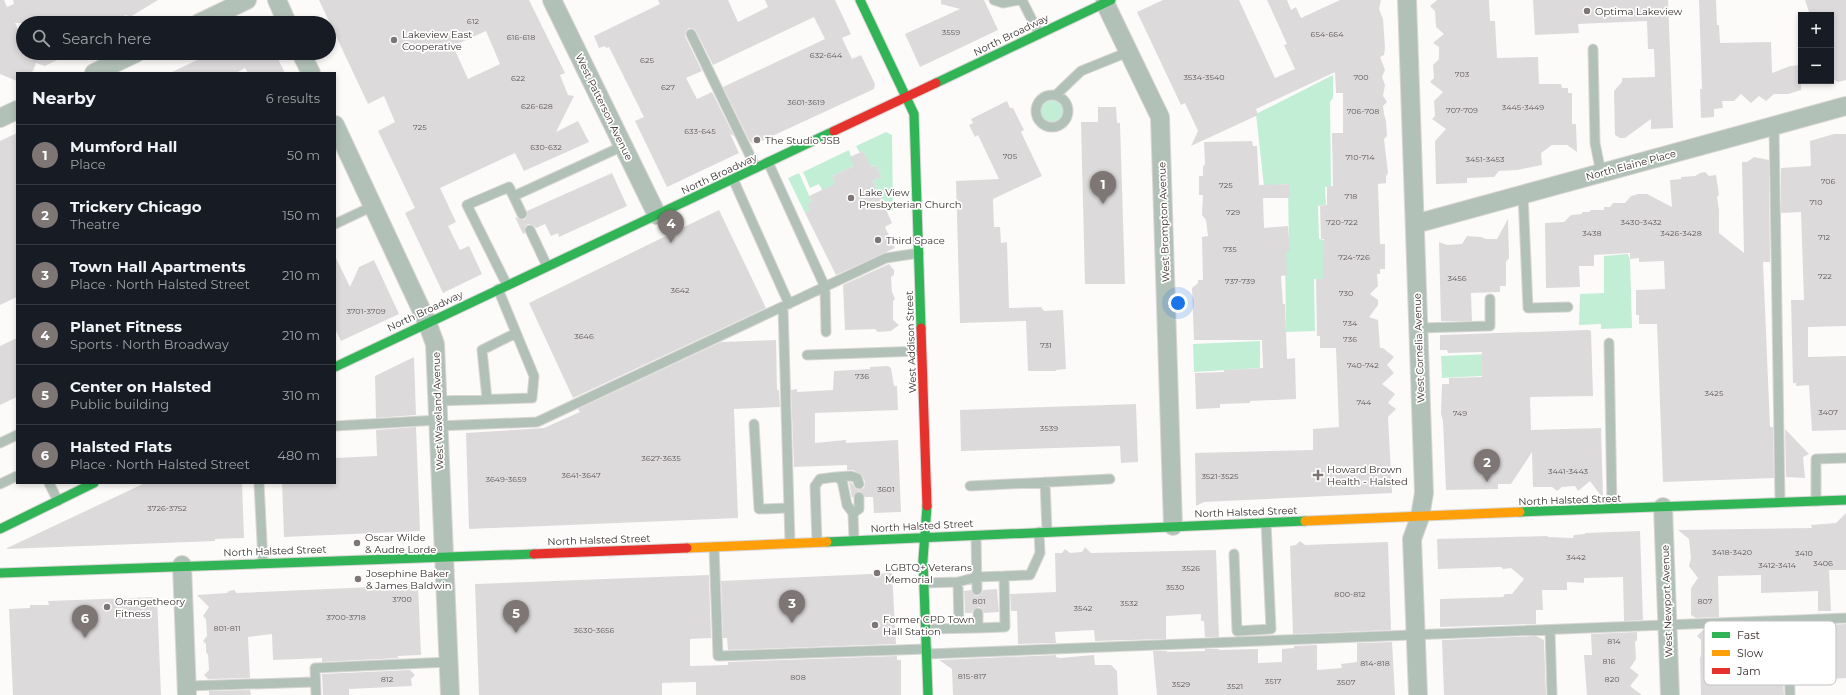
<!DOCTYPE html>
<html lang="en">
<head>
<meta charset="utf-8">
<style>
  :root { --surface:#171b24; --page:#20242c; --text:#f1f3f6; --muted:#9ea1a6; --line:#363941; --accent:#7d7674 }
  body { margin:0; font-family:Montserrat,sans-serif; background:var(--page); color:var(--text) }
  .controls { position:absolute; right:12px; top:12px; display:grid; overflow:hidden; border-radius:0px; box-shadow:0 2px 6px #0003 }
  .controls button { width:36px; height:36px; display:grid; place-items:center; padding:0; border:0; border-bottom:1px solid var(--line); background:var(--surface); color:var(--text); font:20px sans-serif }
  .you { position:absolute; left:1178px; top:303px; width:14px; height:14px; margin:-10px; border:3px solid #fff; border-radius:50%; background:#1a73e8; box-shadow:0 0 0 6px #1a73e833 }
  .badge { display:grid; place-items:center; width:26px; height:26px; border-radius:50%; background:var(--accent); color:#fff; font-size:13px; font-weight:700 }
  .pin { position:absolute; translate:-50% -33px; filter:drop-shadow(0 1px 2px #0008) }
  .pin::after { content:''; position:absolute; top:21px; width:14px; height:12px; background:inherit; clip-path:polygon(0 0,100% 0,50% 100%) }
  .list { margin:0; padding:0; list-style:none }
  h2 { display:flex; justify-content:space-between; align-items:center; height:52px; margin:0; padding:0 16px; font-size:17px }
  h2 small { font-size:13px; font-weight:400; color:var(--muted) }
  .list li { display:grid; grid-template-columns:26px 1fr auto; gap:12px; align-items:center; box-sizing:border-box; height:60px; padding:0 16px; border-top:1px solid var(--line) }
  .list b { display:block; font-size:15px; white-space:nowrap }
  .list p { margin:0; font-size:13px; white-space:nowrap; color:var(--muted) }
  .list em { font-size:13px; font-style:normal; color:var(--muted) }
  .icon { flex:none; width:22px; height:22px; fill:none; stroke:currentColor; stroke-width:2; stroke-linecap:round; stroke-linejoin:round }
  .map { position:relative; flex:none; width:1846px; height:695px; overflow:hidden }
  .search { position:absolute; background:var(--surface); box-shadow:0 2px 6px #0003; left:16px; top:16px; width:320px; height:44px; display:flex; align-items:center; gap:10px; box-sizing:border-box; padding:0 14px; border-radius:22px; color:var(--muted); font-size:15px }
  .panel { position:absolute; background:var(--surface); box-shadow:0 2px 6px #0003; left:16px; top:72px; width:320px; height:412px; border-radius:0px }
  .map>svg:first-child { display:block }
  .green { fill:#c2eed6 }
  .building { fill:#dddadc; fill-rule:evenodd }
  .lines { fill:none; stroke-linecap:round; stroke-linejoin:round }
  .lane-casing { stroke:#d9d6d5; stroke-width:11 }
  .street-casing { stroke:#d9d6d5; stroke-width:20 }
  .fast-casing { stroke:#d9d6d5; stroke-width:11 }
  .slow-casing { stroke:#d9d6d5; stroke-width:11 }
  .jam-casing { stroke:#d9d6d5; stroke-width:11 }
  .lane { stroke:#b2c1b8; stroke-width:9 }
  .street { stroke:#b2c1b8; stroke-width:18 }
  .fast { stroke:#30b455; stroke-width:9 }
  .slow { stroke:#ff9f0a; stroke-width:9 }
  .jam { stroke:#e5322d; stroke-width:9 }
  .poi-dot { fill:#7d7674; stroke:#fff; stroke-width:1.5 }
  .labels { text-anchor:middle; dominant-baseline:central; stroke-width:3.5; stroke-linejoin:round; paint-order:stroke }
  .number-label { font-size:8px; fill:#615a58 }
  .poi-label { font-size:10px; fill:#382f2c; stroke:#fff; text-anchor:start }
  .street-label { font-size:10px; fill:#382f2c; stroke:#fff }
  .key { fill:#fff; stroke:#c3c1c0; stroke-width:1 }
  .key-label { font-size:11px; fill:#382f2c }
</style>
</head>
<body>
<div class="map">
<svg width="1846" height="695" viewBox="0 0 1846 695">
  <rect width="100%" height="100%" fill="#fdfbf9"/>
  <path class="green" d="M1333 75V98L1330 102 1331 186 1325 187 1326 205 1318 206 1319 239 1324 240 1325 246 1326 279H1314L1315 331 1286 332 1285 252 1289 251 1288 184 1264 186 1256 114Z
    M1041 111a11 11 0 1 1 22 0a11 11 0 1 1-22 0Z
    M886 132 892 135 893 210 887 212 873 181 881 177 876 165 870 167 863 151 860 153 856 146Z
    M849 150 854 166 832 176 838 190H822L819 184 810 188 803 172Z
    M799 173 812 202 810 210 805 213 788 178Z
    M1628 254 1630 260 1632 328 1601 329V324L1579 325 1580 294 1604 293V256Z
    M1260 341V368L1194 372 1193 344Z
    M1559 351V372L1442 378 1441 356Z"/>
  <path class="building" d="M0 0H4L7 7 14 4 13 0H158L130 17 126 15 109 23H15L23 39V53H71L45 66 36 63 33 71 30 73H17V81L0 74Z
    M319 0H529L565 73 560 75 568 95 574 96 556 132 578 121 589 142 524 171 515 153 440 188 456 222 448 226 460 250 469 246 482 274 443 293 405 213 415 208 378 131 395 122 384 96 368 104ZM486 31 500 64 468 79 453 46Z
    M658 0H728L738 22 768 7 765 0H835L851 34 842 38 852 59 861 55 875 84 874 89 755 144 750 142 723 87 825 39 814 17 713 65 696 31 694 29 689 28 686 31 685 36 702 71 686 78 697 99 712 92 734 136 730 134 739 153 667 187 635 121 644 117 609 47 606 48 605 46 599 48 594 36 660 4Z
    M941 0H984L998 30 920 67 905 34 960 9 941 4Z
    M1163 0H1239L1275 78 1295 69 1284 45 1287 44 1267 0H1287L1291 10 1296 7 1301 18 1340 0H1381L1379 9 1383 19 1385 48 1384 55 1380 57 1385 70 1382 77 1385 85 1383 96 1387 102 1383 106 1384 114 1386 121 1387 136 1384 139 1388 173 1386 176V183L1378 184 1380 244H1385V269H1380V274H1377L1378 286 1370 294 1378 300V305L1369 317 1378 320 1380 348H1383L1394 357 1387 365 1394 373 1382 384 1395 394 1388 403 1396 409 1388 417 1392 493 1204 502 1196 506 1195 453 1313 450V429L1339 427 1336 348H1320V336H1317L1316 279H1323L1324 239H1321L1320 206 1327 205V186H1333L1332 133H1343V93H1336L1335 72 1256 109 1258 115 1191 146 1198 131 1185 103 1181 105 1137 12Z
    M1437 0H1489L1490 21H1495L1497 58 1538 57 1539 84H1561L1562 88H1568V93H1572V124H1576L1577 152 1567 145H1552L1541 153 1542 165 1517 170 1499 171 1494 177 1467 178V183L1436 184 1435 141 1446 129 1432 119 1435 116 1434 101 1443 92 1430 82 1434 78 1433 65 1439 59V47L1433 43 1444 34 1436 27 1435 11 1430 6Z
    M1533 0H1668L1673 128 1651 129V119L1625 138H1620L1615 135 1614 91 1622 82V78L1655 77 1654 49H1648L1647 21 1578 24 1579 33 1535 35Z
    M1699 0H1716L1717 25H1719L1720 43 1771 42 1772 73 1790 66 1801 65V90L1788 94H1774L1766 101 1759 96 1751 103 1741 94 1734 101H1722L1723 108 1714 109V117L1701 118 1700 89H1702Z
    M1805 0H1846V80L1838 82 1831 78V15H1810Z
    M212 53H275L285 73H248L245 68 236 73H170Z
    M1007 101 1010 108H1013L1024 130 1021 132 1042 176 993 199 994 227H1000L1001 243 1007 242 1009 308 1041 307 1044 311 1063 310 1066 369 1056 370V371H1028L1026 321 960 323 956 181 999 179 978 135 975 137 969 125 973 123 971 119Z
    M1098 107H1116L1117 123H1120L1125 284H1085L1081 122H1098Z
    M17 133V297L0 305V141Z
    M1834 134H1846V326L1808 327V357L1846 356V430L1812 431 1809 385 1796 386V383H1793L1791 300H1804L1801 212 1781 213V168L1811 166 1810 141Z
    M1252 141 1253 146H1257L1259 185 1289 184V198H1263L1264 228 1288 226 1290 252H1286L1287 275 1281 276 1283 304H1285L1287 359 1295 358 1296 399 1250 401V403L1220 404V408L1196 409 1195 373 1224 372V370L1263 368 1262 340H1194L1192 288 1198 283V280H1203L1202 237 1208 236 1206 220 1202 215 1203 195H1199V176H1203V167L1205 164 1204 142Z
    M863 151 871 167 876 165 881 177 873 181 892 223 885 227 895 248 836 275 805 213 810 210 807 204 812 202 809 196 835 184 832 176 854 166 850 157Z
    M1754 157 1769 160 1770 262H1763L1770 427H1773L1774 478 1663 482 1657 324H1639V315H1636V290L1665 289 1664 261 1639 262V258L1630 259V253L1594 255V266H1579L1580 287 1546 288 1545 223 1564 222 1571 215 1582 214V212H1589L1591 210H1604V207H1610L1613 203H1625L1631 196 1636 195 1637 194H1647L1672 207 1670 180 1681 179V177L1695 176 1700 173 1705 172 1709 176 1716 175 1719 195 1717 197 1719 210V233L1744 253 1742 162H1747Z
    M612 173 627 206 559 237 558 233 551 236 545 224 536 228 533 225 528 224 525 227V233L523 234 515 217 524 220 527 217V211Z
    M719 210 766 308 573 398 529 303Z
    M1508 219 1509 258 1506 262V286H1500V292L1471 293 1472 321H1441L1439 242 1447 245 1462 244 1467 236 1481 237 1486 239H1497Z
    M335 256 350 287 359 267 374 260 399 314 341 341 335 329Z
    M889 264 894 270V275L891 277 892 292 895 299 893 301V320L899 325 891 331 878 332 875 329 845 330 843 285Z
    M1588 330 1591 331 1593 396 1530 397 1531 430 1601 428 1603 496H1601L1590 481 1578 491 1575 486 1562 487 1557 491 1552 487H1533L1532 452 1511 484H1498V489L1446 490 1443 421 1441 414 1442 384H1449V378L1482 377V352L1448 353 1447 350H1440V335Z
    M17 338V397L0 405V346Z
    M776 340 777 390H779L780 407 734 409 738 518 469 529 466 433 544 428 580 412 578 409 721 342Z
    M414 357 416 415 376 418 375 376Z
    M888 366 891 368 894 386H897L898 410 815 413V443L846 440V443L898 440 901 512 874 513 873 497H865L862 492 859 491 852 498 849 482 852 483 855 488 858 490 864 488 865 482 861 474 853 470H847V465L794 467 791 390 797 389V392L833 390 834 371 870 369V367Z
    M1136 404 1138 462 1121 463 1120 446 961 451 960 410Z
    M416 427 420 531 284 537 282 483H335V458L377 456 376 430Z
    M1785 429 1809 454 1803 457 1805 478 1786 477Z
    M145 483H242L244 538 215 539V541L5 549Z
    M1846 513V570H1829L1831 611H1818V591L1761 593V575L1718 576 1719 617 1696 618 1691 615V588L1698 578 1689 566 1691 558 1689 539 1678 530 1812 528 1811 525 1836 523Z
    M1640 531 1643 620 1624 621 1623 577 1584 578V583L1567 582V590H1542L1543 610H1536V624L1440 627V599L1503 597 1505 594H1512L1524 579 1511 568 1503 569 1501 567 1438 569 1437 539 1547 536 1548 537 1573 538 1574 535 1585 534V533Z
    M1300 541 1305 545 1388 542 1391 630 1293 634 1290 546 1296 545Z
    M1085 547 1091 553 1216 550 1219 637H1205L1204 621H1201V614L1166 616V639L1095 641 1094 630 1055 632 1056 643 1018 644 1017 611H1011L1010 594 1056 592 1055 553H1062L1065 549 1070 553 1082 552Z
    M892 573 896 644 728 650 727 638H723L721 581Z
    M709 575 711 638 690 639V666L728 665V662L897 656V660H901V695H696V682L662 683V695H479L475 584Z
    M418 585 421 655 397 656 399 658 322 662V658L273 660 272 634 248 637 250 678 208 679 204 675 209 670 208 655 206 652V644L203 641 207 636 206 619 203 616 209 607 197 595 227 593 229 591 234 590 237 593Z
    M997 589 999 612 984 613 981 608 978 607 973 610 972 613H965L964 591 971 590 974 595 978 596 982 593 983 590Z
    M157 597 161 695H13L9 609 30 608V605H49L48 601Z
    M1846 624V678L1832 679V676L1796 679 1795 666 1819 665V638H1828L1827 625Z
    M1780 627 1784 695H1701L1700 658 1701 656V640L1697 636 1703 630H1746L1749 628Z
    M1637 632V640L1635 642 1636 659 1630 668 1639 675 1630 686 1642 695H1587L1584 655H1592L1591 634Z
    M1536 636 1544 640 1546 695H1444L1442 640Z
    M1392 642 1395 695H1157L1153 651H1167V652L1205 651V649H1219V650L1258 649V663L1282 662V649L1294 648V646L1317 645V670L1342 668 1341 664 1357 662V643Z
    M1056 655V657L1060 658 1094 655 1095 665H1111L1117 671 1118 695H953L952 669 939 660Z
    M410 670 415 675 411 679 412 686 349 689V695H323L322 674Z
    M250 690 251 695H209V691Z"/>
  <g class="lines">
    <defs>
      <path id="lane" d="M994 0 1003 3 1019 0
        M1022 0 1039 34
        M691 34 756 168
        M1593 49 1595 143 1601 173
        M1056 95 1081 71 1128 52
        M1036 111a16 16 0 1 1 32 0a16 16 0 1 1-32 0Z
        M1774 126 1780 502
        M768 162 825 287 826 332
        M733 179 789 304
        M1523 194 1528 308 1568 307
        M514 196 623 146
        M335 224 373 206
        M530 230 547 266
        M507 285 467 205 509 187 522 214
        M783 307 790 543
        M1419 328 1490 326V299
        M1609 343 1612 508
        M807 355 921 351
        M487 399 482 350 516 333
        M437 401 532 398 534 376 498 289
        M754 424 759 509 789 508
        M335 426 438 420
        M438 426 537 422 886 258 919 253
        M0 443 17 435
        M836 477 851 476 857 478 859 484
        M1045 482 1047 531
        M49 483 58 501
        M259 483 263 562
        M0 484 17 476
        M970 486 1110 479
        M1816 501V459L1846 458
        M853 513 859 509V497
        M976 536 977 590
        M817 542 815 486 820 479 836 477 842 480 847 505 853 513 854 540
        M714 547 718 656 927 649
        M1234 554 1237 631 1271 629 1266 523
        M1004 576 1030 575 1040 553 1039 532
        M958 582 959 628
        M924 583 958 582 977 577 1004 576 1005 627 978 628
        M1788 621 1790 695
        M926 629 978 628V613
        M1550 630 1552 695
        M927 654 1846 618
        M187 686 315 682
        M316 695 315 668 449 662"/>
      <path id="street" d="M277 0 287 23
        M552 0 657 215
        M1407 0 1424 493 1420 517 1412 539 1418 695
        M1105 3 1160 117 1173 526
        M199 23 247 0
        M301 53 311 73
        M94 73 136 53
        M0 118 17 110
        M335 125 427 322 435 344 450 695
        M1415 224 1846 106
        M1663 507 1670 695
        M182 565 187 695"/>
      <path id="fast" d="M860 0 914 114 921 328
        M936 83 1111 0
        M335 367 834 131
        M927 506 923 560 928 695
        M1520 512 1846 500
        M0 529 94 483
        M827 542 1305 521
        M0 573 534 554"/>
      <path id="slow" d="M1305 521 1520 512
        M687 548 827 542"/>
      <path id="jam" d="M834 131 936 83
        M921 328 927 506
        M534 554 687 548"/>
    </defs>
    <use href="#lane" class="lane-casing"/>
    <use href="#street" class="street-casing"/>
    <use href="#fast" class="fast-casing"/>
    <use href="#slow" class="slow-casing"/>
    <use href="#jam" class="jam-casing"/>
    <use href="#lane" class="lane"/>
    <use href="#street" class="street"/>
    <use href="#fast" class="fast"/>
    <use href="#slow" class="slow"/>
    <use href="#jam" class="jam"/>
  </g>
  <g class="poi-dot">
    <circle cx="1587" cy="11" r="4"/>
    <circle cx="394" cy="40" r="4"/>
    <circle cx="757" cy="140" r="4"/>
    <circle cx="851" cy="198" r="4"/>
    <circle cx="878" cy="240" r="4"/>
    <path d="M1316 469h4v4h4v4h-4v4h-4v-4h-4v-4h4z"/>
    <circle cx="357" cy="543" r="4"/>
    <circle cx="877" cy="573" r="4"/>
    <circle cx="358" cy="579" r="4"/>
    <circle cx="107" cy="607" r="4"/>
    <circle cx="875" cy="625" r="4"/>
  </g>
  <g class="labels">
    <g class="number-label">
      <text x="473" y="21">612</text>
      <text x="951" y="32">3559</text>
      <text x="1327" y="34">654-664</text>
      <text x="521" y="37">616-618</text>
      <text x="826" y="55">632-644</text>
      <text x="647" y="60">625</text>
      <text x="1462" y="74">703</text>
      <text x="1204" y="77">3534-3540</text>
      <text x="1361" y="77">700</text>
      <text x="518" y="78">622</text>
      <text x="668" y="87">627</text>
      <text x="806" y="102">3601-3619</text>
      <text x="537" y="106">626-628</text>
      <text x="1523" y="107">3445-3449</text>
      <text x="1462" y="110">707-709</text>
      <text x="1363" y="111">706-708</text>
      <text x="420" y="127">725</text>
      <text x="700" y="131">633-645</text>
      <text x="546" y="147">630-632</text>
      <text x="1010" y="156">705</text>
      <text x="1360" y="157">710-714</text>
      <text x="1485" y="159">3451-3453</text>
      <text x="1828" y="181">706</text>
      <text x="1226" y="185">725</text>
      <text x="1351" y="196">718</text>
      <text x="1816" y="202">710</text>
      <text x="1233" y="212">729</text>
      <text x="1342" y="222">720-722</text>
      <text x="1641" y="222">3430-3432</text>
      <text x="1592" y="233">3438</text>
      <text x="1681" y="233">3426-3428</text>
      <text x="1824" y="237">712</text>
      <text x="1230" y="249">735</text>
      <text x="1354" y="257">724-726</text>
      <text x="1825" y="276">722</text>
      <text x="1457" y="278">3456</text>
      <text x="1240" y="281">737-739</text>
      <text x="680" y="290">3642</text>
      <text x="1346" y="293">730</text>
      <text x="366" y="311">3701-3709</text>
      <text x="1350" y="323">734</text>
      <text x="584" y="336">3646</text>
      <text x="1350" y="339">736</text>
      <text x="1046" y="345">731</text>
      <text x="1363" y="365">740-742</text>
      <text x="862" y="376">736</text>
      <text x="1714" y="393">3425</text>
      <text x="1364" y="402">744</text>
      <text x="1828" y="412">3407</text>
      <text x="1460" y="413">749</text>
      <text x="1049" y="428">3539</text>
      <text x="661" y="458">3627-3635</text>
      <text x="1568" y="471">3441-3443</text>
      <text x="581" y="475">3641-3647</text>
      <text x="1220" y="476">3521-3525</text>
      <text x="506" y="479">3649-3659</text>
      <text x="886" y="489">3601</text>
      <text x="167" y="508">3726-3752</text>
      <text x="1732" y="552">3418-3420</text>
      <text x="1804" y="553">3410</text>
      <text x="1576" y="557">3442</text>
      <text x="1823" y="563">3406</text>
      <text x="1777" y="565">3412-3414</text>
      <text x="1191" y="568">3526</text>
      <text x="1175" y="587">3530</text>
      <text x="1350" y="594">800-812</text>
      <text x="402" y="599">3700</text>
      <text x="979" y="601">801</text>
      <text x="1705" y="601">807</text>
      <text x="1129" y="603">3532</text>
      <text x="1083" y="608">3542</text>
      <text x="346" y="617">3700-3718</text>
      <text x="227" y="628">801-811</text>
      <text x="594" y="630">3630-3656</text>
      <text x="1614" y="641">814</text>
      <text x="1609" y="661">816</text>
      <text x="1375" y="663">814-818</text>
      <text x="972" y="676">815-817</text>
      <text x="798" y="677">808</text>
      <text x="387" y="679">812</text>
      <text x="1612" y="679">820</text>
      <text x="1273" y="681">3517</text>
      <text x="1346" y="682">3507</text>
      <text x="1181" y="684">3529</text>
      <text x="1235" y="686">3521</text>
    </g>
    <g class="poi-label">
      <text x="1595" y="11">Optima Lakeview</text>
      <text x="402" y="34">Lakeview East<tspan x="402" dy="12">Cooperative</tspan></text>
      <text x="765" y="140">The Studio JSB</text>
      <text x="859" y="192">Lake View<tspan x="859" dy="12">Presbyterian Church</tspan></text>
      <text x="886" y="240">Third Space</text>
      <text x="1327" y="469">Howard Brown<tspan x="1327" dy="12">Health - Halsted</tspan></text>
      <text x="365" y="537">Oscar Wilde<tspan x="365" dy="12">&amp; Audre Lorde</tspan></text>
      <text x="885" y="567">LGBTQ+ Veterans<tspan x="885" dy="12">Memorial</tspan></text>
      <text x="366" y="573">Josephine Baker<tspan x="366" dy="12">&amp; James Baldwin</tspan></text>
      <text x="115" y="601">Orangetheory<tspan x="115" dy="12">Fitness</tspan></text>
      <text x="883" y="619">Former CPD Town<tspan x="883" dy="12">Hall Station</tspan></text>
    </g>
    <g class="street-label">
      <text transform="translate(1011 35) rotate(-26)">North Broadway</text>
      <text transform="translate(604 107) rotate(64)">West Patterson Avenue</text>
      <text transform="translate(1631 165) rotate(-15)">North Elaine Place</text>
      <text transform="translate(719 174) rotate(-25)">North Broadway</text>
      <text transform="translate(1164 222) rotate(-92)">West Brompton Avenue</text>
      <text transform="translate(425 311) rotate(-25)">North Broadway</text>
      <text transform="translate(911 342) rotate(-92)">West Addison Street</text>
      <text transform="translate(1419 348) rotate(-92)">West Cornelia Avenue</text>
      <text transform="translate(438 411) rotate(-92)">West Waveland Avenue</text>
      <text transform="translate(1570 500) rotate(-2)">North Halsted Street</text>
      <text transform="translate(1246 512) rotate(-2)">North Halsted Street</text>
      <text transform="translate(922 526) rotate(-3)">North Halsted Street</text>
      <text transform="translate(599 540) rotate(-2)">North Halsted Street</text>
      <text transform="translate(275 551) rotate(-2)">North Halsted Street</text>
      <text transform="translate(1667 601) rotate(-92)">West Newport Avenue</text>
    </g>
  </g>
  <rect x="1704" y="621" width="132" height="64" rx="6" class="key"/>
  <rect x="1712" y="632" width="18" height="6" fill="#30b455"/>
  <rect x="1712" y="650" width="18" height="6" fill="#ff9f0a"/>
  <rect x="1712" y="668" width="18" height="6" fill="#e5322d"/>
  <g class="key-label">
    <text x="1737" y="639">Fast</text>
    <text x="1737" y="657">Slow</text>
    <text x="1737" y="675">Jam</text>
  </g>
</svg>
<div class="controls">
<button>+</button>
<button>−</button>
</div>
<div class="you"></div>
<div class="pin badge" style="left:1103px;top:204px">1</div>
<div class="pin badge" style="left:1487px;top:482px">2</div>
<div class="pin badge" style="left:792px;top:623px">3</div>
<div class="pin badge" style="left:671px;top:243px">4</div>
<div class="pin badge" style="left:516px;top:633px">5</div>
<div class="pin badge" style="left:85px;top:638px">6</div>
<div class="search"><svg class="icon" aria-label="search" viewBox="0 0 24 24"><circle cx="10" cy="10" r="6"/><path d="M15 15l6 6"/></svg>Search here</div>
<section class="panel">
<h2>Nearby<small>6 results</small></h2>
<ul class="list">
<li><span class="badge">1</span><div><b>Mumford Hall</b><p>Place</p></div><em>50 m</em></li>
<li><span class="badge">2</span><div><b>Trickery Chicago</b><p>Theatre</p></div><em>150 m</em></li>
<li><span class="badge">3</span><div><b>Town Hall Apartments</b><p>Place · North Halsted Street</p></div><em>210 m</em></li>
<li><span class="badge">4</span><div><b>Planet Fitness</b><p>Sports · North Broadway</p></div><em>210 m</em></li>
<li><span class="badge">5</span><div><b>Center on Halsted</b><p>Public building</p></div><em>310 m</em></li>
<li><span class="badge">6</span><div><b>Halsted Flats</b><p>Place · North Halsted Street</p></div><em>480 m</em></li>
</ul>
</section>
</div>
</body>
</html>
